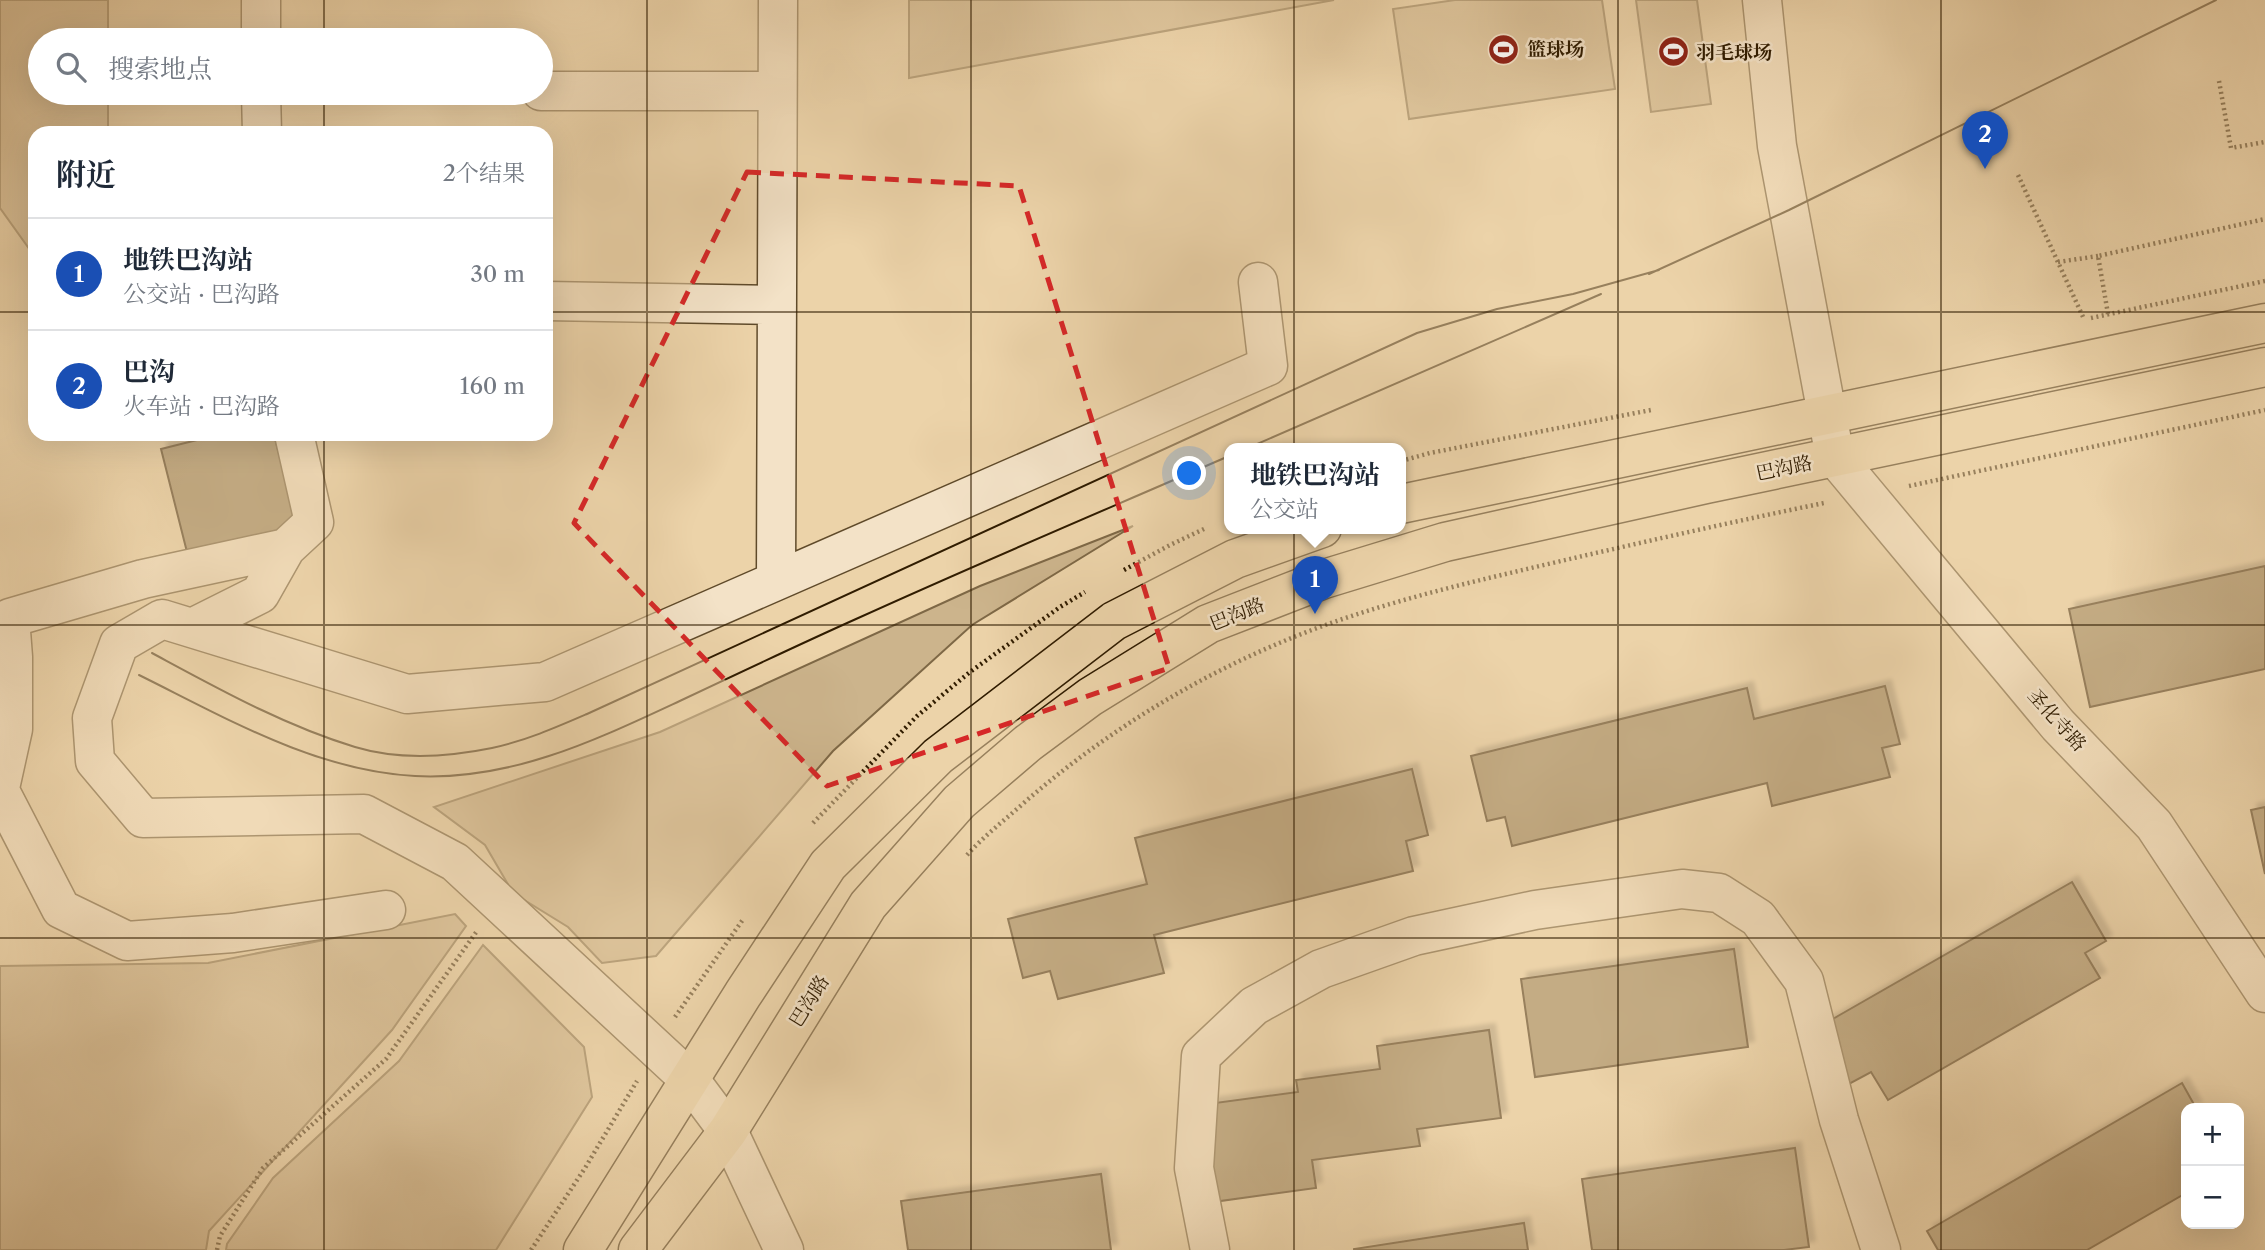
<!DOCTYPE html>
<html lang="zh">
<head>
<meta charset="utf-8">
<style>
  :root { --surface:#fff; --page:#f6f6f7; --text:#1f2937; --muted:#747a83; --line:#e0e1e3; --accent:#0f766e }
  body { margin:0; font-family:"Libre Caslon Text","Noto Serif SC",serif; background:var(--page); color:var(--text) }
  .controls { position:absolute; right:21px; bottom:21px; display:grid; overflow:hidden; border-radius:14px; box-shadow:0 7px 28px #0002 }
  .controls button { width:63px; height:63px; display:grid; place-items:center; padding:0; border:0; border-bottom:2px solid var(--line); background:var(--surface); color:var(--text); font:35px sans-serif }
  .you { position:absolute; left:1190px; top:474px; width:24px; height:24px; margin:-18px; border:5px solid #fff; border-radius:50%; background:#1a73e8; box-shadow:0 0 0 10px #1a73e833 }
  .badge { display:grid; place-items:center; width:46px; height:46px; border-radius:50%; background:var(--accent); color:#fff; font-size:23px; font-weight:700 }
  .pin { position:absolute; translate:-50% -58px; filter:drop-shadow(0 2px 4px #0008) }
  .pin::after { content:''; position:absolute; top:37px; width:24px; height:21px; background:inherit; clip-path:polygon(0 0,100% 0,50% 100%) }
  .popup { position:absolute; left:1224px; top:443px; width:182px; height:91px; box-sizing:border-box; display:grid; place-content:center; border-radius:14px; background:var(--surface); filter:drop-shadow(0 2px 5px #0005); font-size:23px; white-space:nowrap; color:var(--muted) }
  .popup b { font-size:26px; color:var(--text) }
  .popup::after { content:''; position:absolute; left:50%; top:100%; margin-left:-14px; border:14px solid transparent; border-top-color:var(--surface) }
  .list { margin:0; padding:0; list-style:none }
  h2 { display:flex; justify-content:space-between; align-items:center; height:91px; margin:0; padding:0 28px; font-size:30px }
  h2 small { font-size:23px; font-weight:400; color:var(--muted) }
  .list li { display:grid; grid-template-columns:46px 1fr auto; gap:21px; align-items:center; box-sizing:border-box; height:112px; padding:0 28px; border-top:2px solid var(--line) }
  .list b { display:block; font-size:26px; white-space:nowrap }
  .list p { margin:0; font-size:23px; white-space:nowrap; color:var(--muted) }
  .list em { font-size:23px; font-style:normal; color:var(--muted) }
  .icon { flex:none; width:38px; height:38px; fill:none; stroke:currentColor; stroke-width:2; stroke-linecap:round; stroke-linejoin:round }
  .map { position:relative; flex:none; width:2265px; height:1250px; overflow:hidden }
  .search { position:absolute; background:var(--surface); box-shadow:0 7px 28px #0002; left:28px; top:28px; width:525px; height:77px; display:flex; align-items:center; gap:18px; box-sizing:border-box; padding:0 24px; border-radius:38px; color:var(--muted); font-size:26px }
  .panel { position:absolute; background:var(--surface); box-shadow:0 7px 28px #0002; left:28px; top:126px; width:525px; height:315px; border-radius:21px }
  .map>svg:first-child { display:block }
  .green { fill:#ccb48c; stroke:#7e6846; stroke-width:2 }
  .building { fill:#927b58; stroke:#301c00; stroke-width:2; filter:url(#shadow) }
  .lines { fill:none; stroke-linecap:round; stroke-linejoin:round }
  .minor-casing { stroke:#5f4a2a; stroke-width:41 }
  .major-casing { stroke:#301c00; stroke-width:41 }
  .path { stroke:#301c00; stroke-width:4.5; stroke-dasharray:2 3.5; stroke-linecap:butt }
  .minor { stroke:#f3e2c7; stroke-width:38 }
  .major { stroke:#ecd3a9; stroke-width:38 }
  .tram { stroke:#301c00; stroke-width:2 }
  .marked { fill:none; stroke:#d62828; stroke-width:5; stroke-dasharray:14 9; stroke-linejoin:round }
  .grid { fill:none; stroke:#301c00; stroke-width:2; stroke-opacity:0.55 }
  .labels { text-anchor:middle; dominant-baseline:central; stroke-width:5; stroke-linejoin:round; paint-order:stroke }
  .poi-label { font-size:19px; font-weight:bold; fill:#301c00; stroke:#f3e2c7; text-anchor:start }
  .street-label { font-size:19px; fill:#301c00; stroke:#f3e2c7 }
</style>
</head>
<body>
<div class="map">
<svg width="2265" height="1250" viewBox="0 0 2265 1250">
  <defs>
    <filter id="shadow"><feDropShadow dx="6" dy="-6" stdDeviation="2" flood-color="#0004"/></filter>
  </defs>
  <rect width="100%" height="100%" fill="#ecd3a9"/>
  <filter id="stains"><feTurbulence type="fractalNoise" baseFrequency=".00286" numOctaves="4"/><feColorMatrix values="0 0 0 0 .2 0 0 0 0 .09 0 0 0 0 .02 0 0 0 .5 -.17"/></filter>
  <radialGradient id="worn" r=".72"><stop offset=".6" stop-color="#630" stop-opacity="0"/><stop offset="1" stop-color="#630" stop-opacity=".3"/></radialGradient>
  <path class="green" d="M0 0H108V40H40V93H108V133H35V257L0 208Z
    M909 0H1334L909 78Z
    M1455 0H1602L1615 89 1409 119 1393 9Z
    M1636 0H1697L1711 104 1651 112Z
    M1133 526 972 625 833 751 656 956 602 963 568 927 513 893 485 845 434 807 660 732 980 586Z
    M455 914 466 926 392 1030 209 1231 206 1250H0V966L208 963Z
    M483 945 584 1047 592 1097 496 1250H226L227 1244 273 1178 399 1061Z"/>
  <path class="building" d="M221 434H274L298 529 188 556 161 449Z
    M2265 566V669L2090 707 2069 609Z
    M1885 686 1900 744 1882 748 1890 777 1772 806 1767 783 1512 846 1505 817 1487 821 1471 756 1747 688 1754 719Z
    M1412 769 1428 835 1406 841 1413 871 1154 935 1164 973 1058 999 1050 971 1023 978 1008 919 1147 884 1135 838Z
    M2265 807V874L2251 810Z
    M2072 882 2106 941 2085 953 2100 978 1888 1100 1871 1072 1849 1084 1817 1028Z
    M1734 949 1748 1047 1535 1077 1521 979Z
    M1489 1030 1501 1118 1417 1129 1420 1146 1312 1160 1316 1188 1213 1202 1200 1105 1298 1092 1296 1080 1380 1069 1377 1046Z
    M2182 1083 2196 1108H2186V1193L2087 1250H1938L1927 1231Z
    M1795 1148 1809 1247 1784 1250H1592L1582 1179Z
    M1101 1174 1111 1250H908L901 1201Z
    M1524 1223 1528 1250H1354V1249Z"/>
  <g class="lines">
    <defs>
      <path id="minor" d="M261 0V40
        M1762 0 1777 146 1835 457 2058 725 2154 825 2265 993
        M541 91H777
        M261 93 262 133
        M546 301 777 305
        M776 581 778 0
        M192 628 260 594 286 548
        M0 788 13 729V657L10 618 143 579 286 548 314 522 294 434
        M0 791 61 909 127 941 233 933 386 910
        M784 1250 728 1131 690 1080 455 862 364 814 143 818 95 761 92 718 119 644 162 619 407 694 545 682 1268 366 1258 282
        M1210 1250 1194 1168 1201 1056 1254 1006 1321 969 1414 936 1535 910 1682 889 1719 893 1758 918 1804 981 1839 1120 1881 1250"/>
      <path id="major" d="M1401 504 2265 323
        M583 1250 743 994 828 865 938 756 1114 621 1235 559 1322 528
        M638 1250 728 1131 868 905 959 802 1028 743 1090 697 1208 624 1324 579 1445 542 1706 484 2265 367"/>
    </defs>
    <use href="#minor" class="minor-casing"/>
    <use href="#major" class="major-casing"/>
    <path class="path" d="M2219 81 2231 148 2265 142
      M2018 175 2084 319
      M2058 262 2098 256
      M2108 314 2098 256 2265 219
      M2091 318 2265 281
      M1401 461 1430 453 1651 410
      M1909 486 2265 410
      M1124 570 1170 545 1206 528
      M813 823 917 716 970 672 1060 607 1085 592
      M967 855C985 835 1006 819 1026 801 1123 717 1237 652 1361 613 1426 592 1493 577 1561 561 1648 541 1736 521 1824 503
      M675 1017 744 918
      M217 1250 220 1236 263 1168 386 1059 477 931
      M531 1250 585 1168 637 1081"/>
    <use href="#minor" class="minor"/>
    <use href="#major" class="major"/>
    <path class="tram" d="M1649 274 1789 210 2216 0
      M1248 448 1601 294
      M152 653C217 688 283 725 355 747 398 760 448 757 492 748 525 741 557 727 587 714L1417 333 1497 309 1573 294 1659 270
      M139 675C226 718 316 771 415 776 513 781 598 739 684 699 741 672 798 645 856 619 979 563 1105 510 1229 456"/>
  </g>
  <path d="M0 0H2265V1250H0ZM747 172 1019 186 1169 668 827 786 574 523Z" fill="#ecd3a9" fill-opacity=".55" fill-rule="evenodd"/>
  <path class="marked" d="M747 172 1019 186 1169 668 827 786 574 523Z"/>
  <path class="grid" d="M324 0V40M647 0V1250M971 0V1250M1294 0V1250M1618 0V1250M1941 0V1250M324 93V133M0 312H35M546 312H2265M324 434V1250M0 625H2265M0 938H2265"/>
  <defs>
    <symbol id="stadium-disc" viewBox="-11 -11 22 22"><circle r="9.5" fill="#8f2418" stroke="#f3e2c7"/><path d="M0-5a6.5 5 0 1 0 0 10a6.5 5 0 1 0 0-10ZM-3.5-1.8h7v3.6h-7Z" fill="#fff"/></symbol>
  </defs>
  <g fill-rule="evenodd">
    <use href="#stadium-disc" x="1486" y="32" width="35" height="35"/>
    <use href="#stadium-disc" x="1656" y="34" width="35" height="35"/>
  </g>
  <g class="labels">
    <g class="poi-label">
      <text x="1527" y="49">篮球场</text>
      <text x="1696" y="52">羽毛球场</text>
    </g>
    <g class="street-label">
      <text transform="translate(1784 468) rotate(-12)">巴沟路</text>
      <text transform="translate(1237 614) rotate(-22)">巴沟路</text>
      <text transform="translate(2057 720) rotate(48)">圣化寺路</text>
      <text transform="translate(809 1001) rotate(-58)">巴沟路</text>
    </g>
  </g>
  <rect width="100%" height="100%" filter="url(#stains)"/>
  <rect width="100%" height="100%" fill="url(#worn)"/>
</svg>
<div class="controls">
<button>+</button>
<button>−</button>
</div>
<div class="you"></div>
<div class="pin badge" style="left:1315px;top:614px;background:#1a4fb4">1</div>
<div class="popup"><b>地铁巴沟站</b>公交站</div>
<div class="pin badge" style="left:1985px;top:169px;background:#1a4fb4">2</div>
<div class="search"><svg class="icon" aria-label="search" viewBox="0 0 24 24"><circle cx="10" cy="10" r="6"/><path d="M15 15l6 6"/></svg>搜索地点</div>
<section class="panel">
<h2>附近<small>2个结果</small></h2>
<ul class="list">
<li><span class="badge" style="background:#1a4fb4">1</span><div><b>地铁巴沟站</b><p>公交站 · 巴沟路</p></div><em>30 m</em></li>
<li><span class="badge" style="background:#1a4fb4">2</span><div><b>巴沟</b><p>火车站 · 巴沟路</p></div><em>160 m</em></li>
</ul>
</section>
</div>
</body>
</html>
